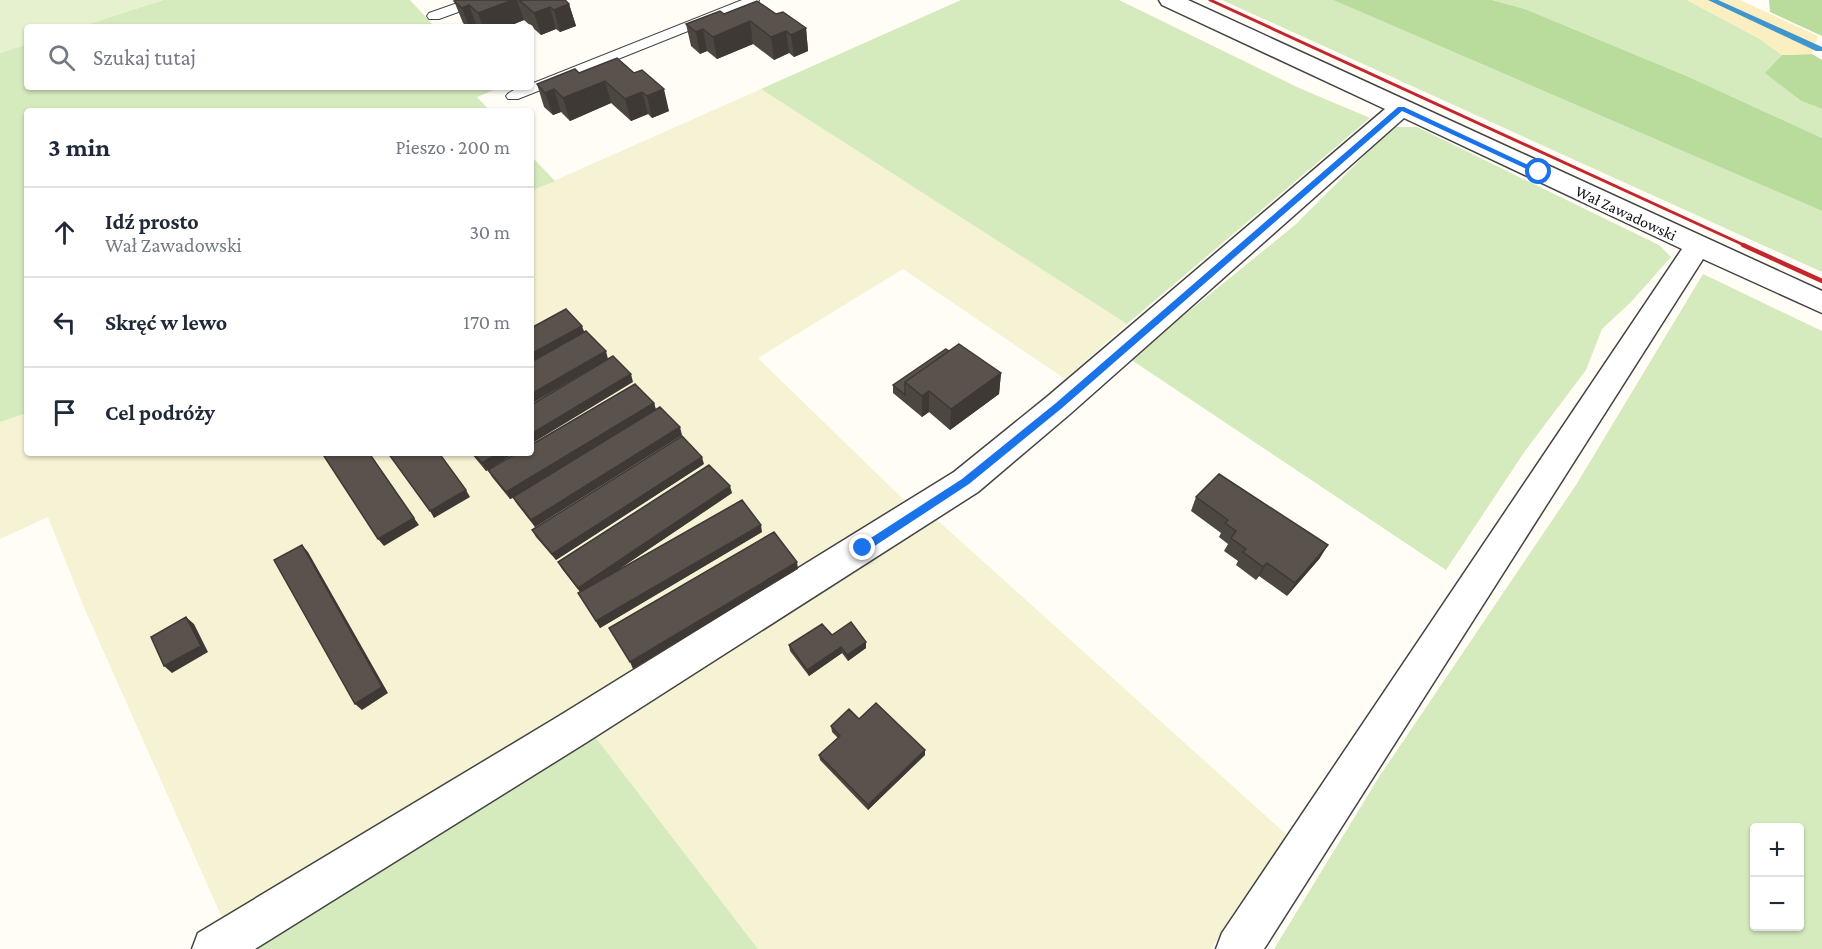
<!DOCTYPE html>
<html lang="pl">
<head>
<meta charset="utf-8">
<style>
  :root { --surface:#fff; --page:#f6f6f7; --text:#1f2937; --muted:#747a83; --line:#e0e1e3 }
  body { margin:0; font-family:"Crimson Pro",serif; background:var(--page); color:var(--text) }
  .controls { position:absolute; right:18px; bottom:18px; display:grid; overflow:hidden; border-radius:6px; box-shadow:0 2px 4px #0004 }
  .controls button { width:54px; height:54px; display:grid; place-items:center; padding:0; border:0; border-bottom:2px solid var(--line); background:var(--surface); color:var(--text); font:30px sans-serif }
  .stop { position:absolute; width:18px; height:18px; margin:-14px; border:4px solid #1a73e8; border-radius:50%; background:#fff }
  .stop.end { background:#1a73e8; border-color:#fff; box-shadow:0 2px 6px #0008 }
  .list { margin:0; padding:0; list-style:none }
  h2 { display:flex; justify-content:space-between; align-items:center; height:78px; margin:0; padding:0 24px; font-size:26px }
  h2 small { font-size:20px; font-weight:400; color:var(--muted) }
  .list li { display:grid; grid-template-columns:39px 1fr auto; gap:18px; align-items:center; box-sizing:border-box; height:90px; padding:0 24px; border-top:2px solid var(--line) }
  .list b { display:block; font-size:22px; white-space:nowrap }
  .list p { margin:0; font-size:20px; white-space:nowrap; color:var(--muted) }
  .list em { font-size:20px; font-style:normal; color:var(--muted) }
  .icon { flex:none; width:33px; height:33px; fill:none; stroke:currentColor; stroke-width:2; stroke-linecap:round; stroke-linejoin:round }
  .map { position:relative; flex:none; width:1822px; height:949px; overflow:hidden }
  .search { position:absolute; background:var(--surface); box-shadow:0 2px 4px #0004; left:24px; top:24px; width:510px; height:66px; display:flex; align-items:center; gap:15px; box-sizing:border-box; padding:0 21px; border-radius:6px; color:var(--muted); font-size:22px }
  .panel { position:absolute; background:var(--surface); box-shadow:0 2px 4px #0004; left:24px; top:108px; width:510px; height:348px; border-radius:6px }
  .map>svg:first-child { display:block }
  .farmland { fill:#f6f3d4 }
  .green { fill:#d5ebbd; fill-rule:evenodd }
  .forest { fill:#b9dc9c }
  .sand { fill:#fbeec1 }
  .pitch { fill:#e6f2cf }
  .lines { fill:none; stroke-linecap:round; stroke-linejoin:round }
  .stream { fill:#3f96cf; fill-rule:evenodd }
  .service-casing { stroke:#444; stroke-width:2 }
  .minor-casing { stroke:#444; stroke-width:3 }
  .service { fill:#fff; fill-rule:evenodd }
  .minor { fill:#fff; fill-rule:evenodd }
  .rail-far1 { stroke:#c4262e; stroke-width:3 }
  .rail { stroke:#c4262e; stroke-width:4.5 }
  .wall { fill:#4d4742 }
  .shaded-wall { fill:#3f3936 }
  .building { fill:#5a524d; stroke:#3f3936; stroke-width:1.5 }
  .route { fill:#1a73e8 }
  .labels { text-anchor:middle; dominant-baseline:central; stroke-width:6; stroke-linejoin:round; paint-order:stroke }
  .far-street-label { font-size:16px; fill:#111; stroke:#fff }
</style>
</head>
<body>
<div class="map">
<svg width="1822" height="949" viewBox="0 0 1822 949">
  <rect width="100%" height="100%" fill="#fffdf5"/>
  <path class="farmland" d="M761 89 1127 324 1065 379 903 269 758 358 904 500 872 525 224 922 83 605 48 517 0 539V422L27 413V453H531V191Z
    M936 519 1287 835 1211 949H758L593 734 841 581Z"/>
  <path class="green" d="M163 0H410L435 27H79Z
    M961 0H1119L1299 88 1370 118 1127 324 761 89Z
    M1222 0H1333L1822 211V272Z
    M1492 0H1687L1760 39 1782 55 1766 73 1801 101 1822 109V138L1689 77 1525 9Z
    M27 44V87H491L494 90 477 97 490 111H27V413L0 422V53Z
    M1393 127H1417L1659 245 1671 257 1631 302 1602 329 1586 370 1525 451 1446 570 1130 359 1295 225Z
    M531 156 555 181 531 191Z
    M1703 274 1822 331V949H1274L1379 777 1576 485ZM1754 828H1800V926H1754Z
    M593 734 758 949H242Z"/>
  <path class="forest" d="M1333 0H1492L1525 9 1689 77 1822 138V211Z
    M1769 0H1822V36L1770 12Z
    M1812 54 1822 60V109L1801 101 1765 73 1782 55Z"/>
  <path class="sand" d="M1687 0H1740L1818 36 1812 54 1782 55 1760 39Z"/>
  <path class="pitch" d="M0 0H163L79 27H27V44L0 53Z"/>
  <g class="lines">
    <path class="stream" d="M1708 0H1718L1822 47V51H1816Z"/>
    <defs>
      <path id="service" d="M466 0H484L483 3 439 19H429L427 16 429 13Z
        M742 0H759L758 3 518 99H508L506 96C511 89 523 87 531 87V84Z"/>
      <path id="minor" d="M1159 0H1188L1822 291V313L1703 259 1264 949H1216L1222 933 1682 249 1404 118 1070 414 978 492 587 742 255 949H192L198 933 559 716 954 472 1048 396 1385 109 1162 5Z"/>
    </defs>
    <use href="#service" class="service-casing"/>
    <use href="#minor" class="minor-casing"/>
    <use href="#service" class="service"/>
    <use href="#minor" class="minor"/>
    <path class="rail-far1" d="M1210 0 1746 246"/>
    <path class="rail" d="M1743 245 1822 281"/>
  </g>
  <path class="wall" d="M457 0H565L569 4 576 26 560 32 556 29 541 35 524 20 507 27H467L463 23 454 1Z
    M776 14 806 28 808 51 794 57 789 53 774 60 753 44 717 59 707 51 700 54 691 46 686 24Z
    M579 73H634L669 111 652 118 648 114 631 121 611 103 570 121 561 112 553 115 544 107 537 84Z
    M949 351 1001 373 999 394 950 430 929 412 922 417 893 393V385Z
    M654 403 656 410 682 435 535 527 517 504 513 498 510 499 492 477 488 470Z
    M471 453H515L486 471Z
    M704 464 556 560 536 537 532 530Z
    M732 493 618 570 762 532 600 628 582 599 578 593 580 592 562 569 558 562Z
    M1196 497 1320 558 1287 596 1259 576 1256 580 1236 565 1238 561 1224 551 1228 544 1219 537 1221 533 1191 511Z
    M866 642V648L848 661 842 653 809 676 790 651 789 645Z
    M859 719 925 755 868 810 820 760 819 755 838 738 832 732 831 726Z"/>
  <path class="shaded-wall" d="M513 0H517L524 20 507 27H483L478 13Z
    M569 4 576 26 560 32 554 10Z
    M469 5 477 27H469L462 8Z
    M550 7 556 29 541 35 534 13Z
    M750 21 753 44 717 59 713 37Z
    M806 28 808 51 794 57 791 35Z
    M703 29 707 51 700 54 696 32Z
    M786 31 789 53 774 60 771 37Z
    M605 81 611 103 570 121 563 98Z
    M554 89 561 112 553 115 545 93Z
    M664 89 669 111 652 118 647 96Z
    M642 92 648 114 631 121 625 99Z
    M582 326 585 334 531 363V354Z
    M606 351 608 359 531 404V394Z
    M1001 373 999 394 950 430 951 409Z
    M631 374 633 382 531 444V434Z
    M929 391V412L922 417V396Z
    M654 403 656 410 510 499 506 492Z
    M680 427 682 435 535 527 531 520Z
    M369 453 419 525 384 546 378 539Z
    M499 453H515L486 471 482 463Z
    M702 457 704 464 556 560 552 554Z
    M730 486 732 493 582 594 578 588Z
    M466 490 470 497 434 518 430 511Z
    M761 525 762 532 600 628 596 621Z
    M302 545 308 552 388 693 362 710 355 704Z
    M1328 545 1320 558 1287 596 1295 583Z
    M797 562 798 569 633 669 630 662Z
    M1267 563 1259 576 1256 580 1263 567Z
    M186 617 194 624 208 652 172 673 164 666Z
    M866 642V648L848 661 847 655Z
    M841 647 842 653 809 676 807 670Z
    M925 750V755L868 810V805Z"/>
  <path class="building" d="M457 0H513L478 13 469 5 462 8 454 1Z
    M519 0H565L569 4 554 10 550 7 534 13Z
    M757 1 776 14 783 12 806 28 791 35 786 31 771 37 750 21 713 37 703 29 696 32 686 24 720 11 724 14Z
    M617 58 634 73 642 70 664 89 647 96 642 92 625 99 605 81 563 98 554 89 545 93 537 84 575 69 579 73Z
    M566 309 582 326 531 354V328Z
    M586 331 606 351 531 394V362Z
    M959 344 1001 373 951 409 929 391 922 396 905 382Z
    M946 349 949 351 905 382V395L893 385Z
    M613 356 631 374 531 434V405Z
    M635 384 654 403 506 492 488 470 517 453H531V445Z
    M660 407 680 427 531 520 513 497Z
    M682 436 702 457 552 554 532 530Z
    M322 453H369L414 518 378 539Z
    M388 453H439L466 490 430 511Z
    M473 453H499L482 463Z
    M709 465 730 486 578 588 558 562Z
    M1219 474 1328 545 1295 583 1267 563 1263 567 1243 552 1246 549 1231 538 1236 531 1225 523 1228 520 1196 497Z
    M742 500 761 525 596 621 578 593Z
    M774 532 797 562 630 662 609 628Z
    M302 545 382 687 355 704 274 560Z
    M186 617 201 646 164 666 151 637Z
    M851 622 866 642 847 655 841 647 807 670 789 645 822 624 832 635Z
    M876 703 925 750 868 805 819 755 840 736 831 726 849 709 859 719Z"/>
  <path class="route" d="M1398 107H1404L1543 172 1537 174 1402 111 1062 408 969 484 867 551H860V545L962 479 1056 403Z"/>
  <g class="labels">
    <g class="far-street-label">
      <text transform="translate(1626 213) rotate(25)">Wał Zawadowski</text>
    </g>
  </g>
</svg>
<div class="controls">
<button>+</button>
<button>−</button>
</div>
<div class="stop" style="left:1539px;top:172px"></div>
<div class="stop end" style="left:863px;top:548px"></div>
<div class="search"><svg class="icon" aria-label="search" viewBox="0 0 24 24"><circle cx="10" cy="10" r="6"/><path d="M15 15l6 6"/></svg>Szukaj tutaj</div>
<section class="panel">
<h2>3 min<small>Pieszo · 200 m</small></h2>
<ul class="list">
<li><svg class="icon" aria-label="ahead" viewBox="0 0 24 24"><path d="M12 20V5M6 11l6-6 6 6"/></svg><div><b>Idź prosto</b><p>Wał Zawadowski</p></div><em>30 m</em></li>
<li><svg class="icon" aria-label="left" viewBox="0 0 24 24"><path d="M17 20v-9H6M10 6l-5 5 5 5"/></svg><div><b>Skręć w lewo</b></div><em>170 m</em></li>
<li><svg class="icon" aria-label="arrive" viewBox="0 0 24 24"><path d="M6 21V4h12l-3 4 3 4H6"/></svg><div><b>Cel podróży</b></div></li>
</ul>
</section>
</div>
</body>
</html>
